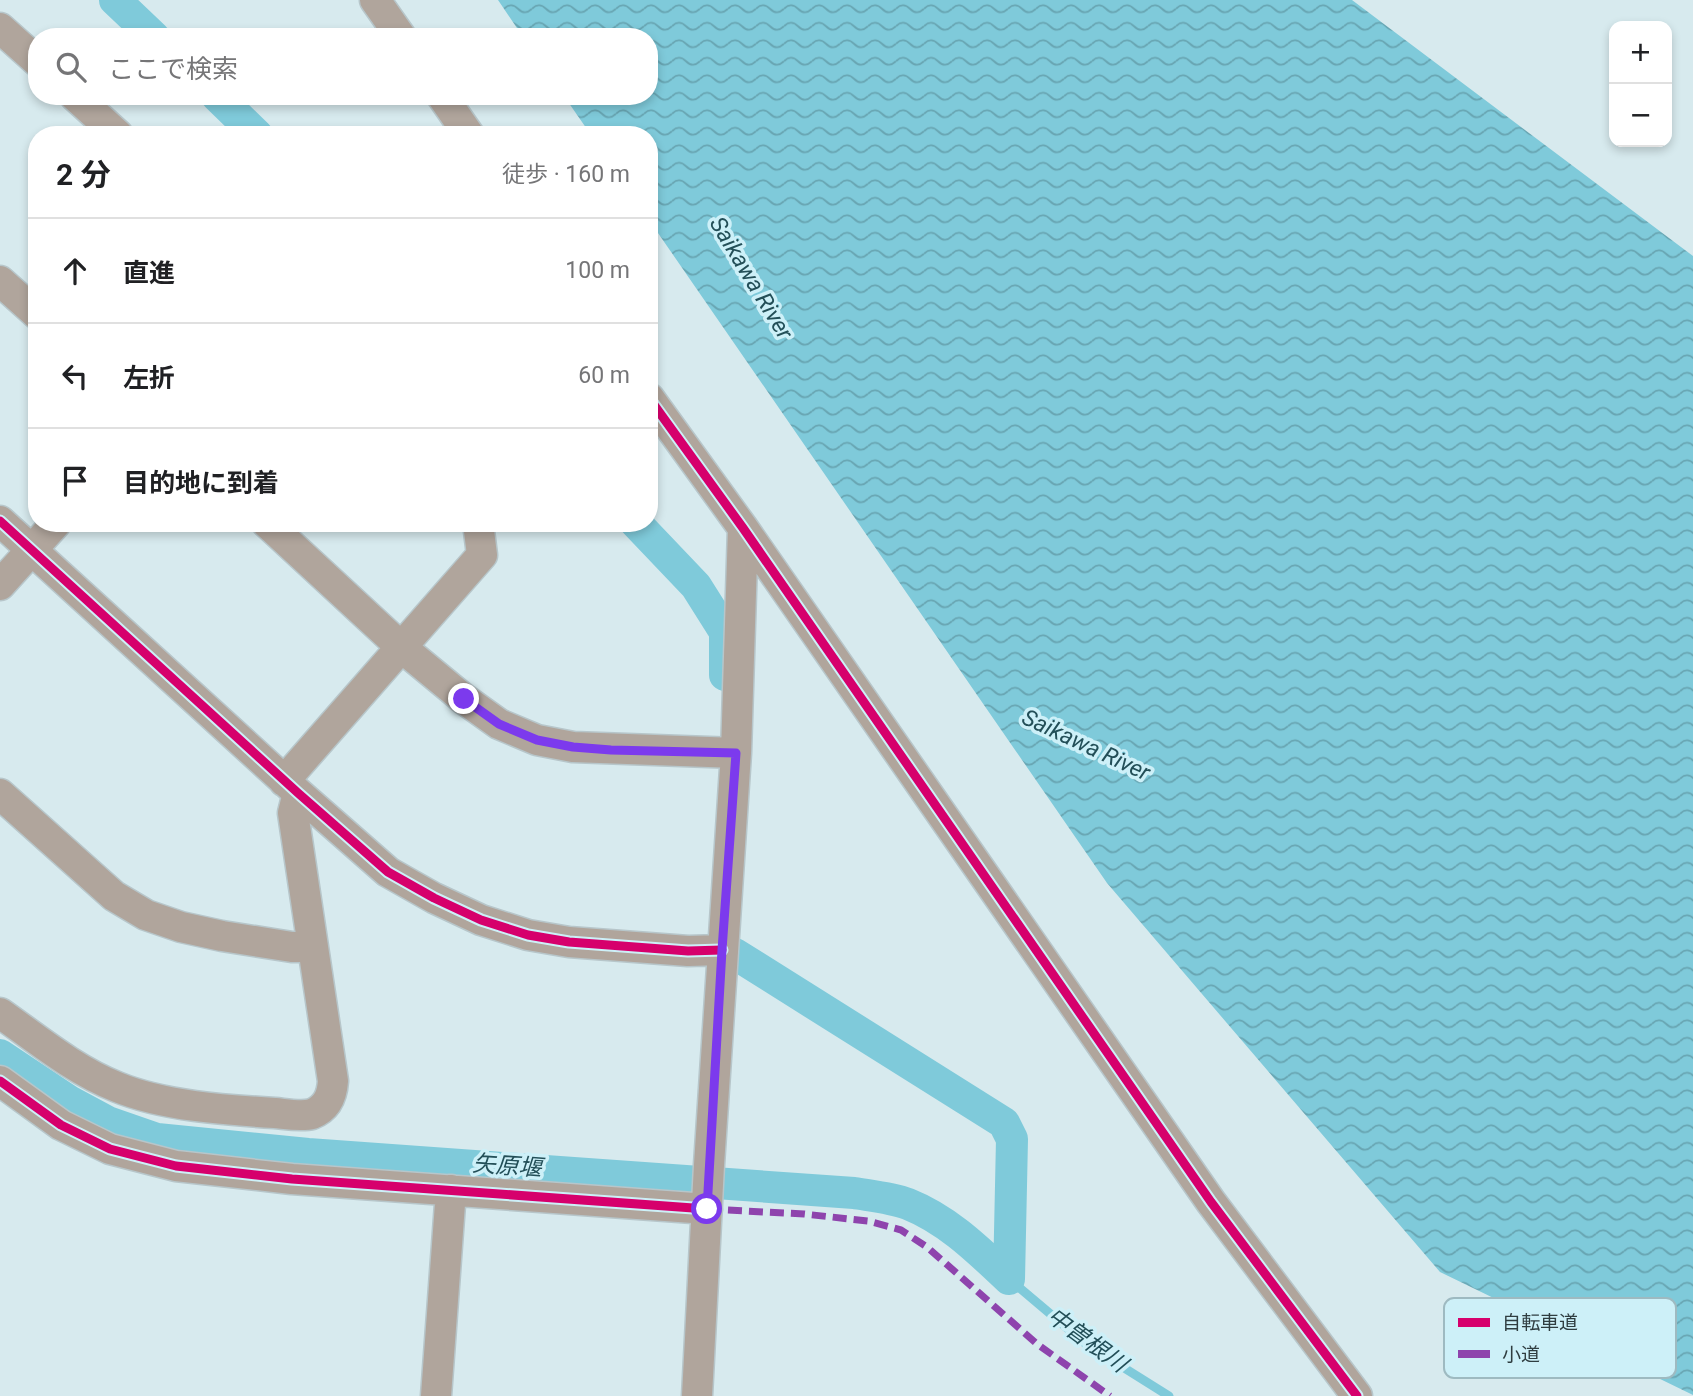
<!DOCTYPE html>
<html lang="ja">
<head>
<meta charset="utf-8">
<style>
  :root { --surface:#fff; --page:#f2f2f2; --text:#202124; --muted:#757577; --line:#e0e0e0 }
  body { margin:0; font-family:Roboto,"Noto Sans JP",sans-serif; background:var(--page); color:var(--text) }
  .controls { position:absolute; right:21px; top:21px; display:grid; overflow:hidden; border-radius:14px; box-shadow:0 4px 10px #0003 }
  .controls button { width:63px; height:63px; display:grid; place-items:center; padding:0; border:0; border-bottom:2px solid var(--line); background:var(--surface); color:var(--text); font:35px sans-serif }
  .stop { position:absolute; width:21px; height:21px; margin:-16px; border:5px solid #7c3aed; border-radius:50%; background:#fff }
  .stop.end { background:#7c3aed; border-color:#fff; box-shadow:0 2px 7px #0008 }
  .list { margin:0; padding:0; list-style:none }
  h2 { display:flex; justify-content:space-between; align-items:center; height:91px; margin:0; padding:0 28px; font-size:30px }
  h2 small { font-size:23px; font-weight:400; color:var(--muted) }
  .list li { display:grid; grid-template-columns:46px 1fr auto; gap:21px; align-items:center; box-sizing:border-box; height:105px; padding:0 28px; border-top:2px solid var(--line) }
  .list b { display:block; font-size:26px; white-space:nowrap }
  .list em { font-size:23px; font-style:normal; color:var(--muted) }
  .icon { flex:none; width:38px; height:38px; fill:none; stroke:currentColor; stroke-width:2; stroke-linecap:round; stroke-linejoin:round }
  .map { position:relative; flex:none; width:1693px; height:1396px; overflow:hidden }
  .search { position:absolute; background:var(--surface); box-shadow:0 4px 10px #0003; left:28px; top:28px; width:630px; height:77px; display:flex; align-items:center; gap:18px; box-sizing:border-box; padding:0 24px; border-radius:28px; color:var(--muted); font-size:26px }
  .panel { position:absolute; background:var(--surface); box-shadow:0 4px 10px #0003; left:28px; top:126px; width:630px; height:406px; border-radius:28px }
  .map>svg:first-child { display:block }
  .water { fill:url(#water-waves) }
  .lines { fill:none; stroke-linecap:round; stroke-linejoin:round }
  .stream { stroke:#7fcada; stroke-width:9 }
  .canal { stroke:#7fcada; stroke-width:32 }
  .street-casing { stroke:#b7c6ca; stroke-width:33 }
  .street { stroke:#b0a59c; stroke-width:30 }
  .quiet { stroke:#8e44ad; stroke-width:7; stroke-dasharray:14 7; stroke-linecap:butt }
  .cycleway-casing { stroke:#cdf0f8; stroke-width:13 }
  .cycleway { stroke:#d6006c; stroke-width:9 }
  .route { stroke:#7c3aed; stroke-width:9 }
  .labels { text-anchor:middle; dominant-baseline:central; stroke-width:7; stroke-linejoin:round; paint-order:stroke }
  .water-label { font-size:23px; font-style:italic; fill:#234f58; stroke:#cdf0f8 }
  .key { fill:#cdf0f8; stroke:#9ebac1; stroke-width:2 }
  .key-label { font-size:19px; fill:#2f3d40 }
</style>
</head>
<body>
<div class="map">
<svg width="1693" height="1396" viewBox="0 0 1693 1396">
  <defs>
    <pattern id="water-waves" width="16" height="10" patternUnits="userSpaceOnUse" patternTransform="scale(1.75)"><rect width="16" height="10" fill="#7fcada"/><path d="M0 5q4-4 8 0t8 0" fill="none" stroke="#68a5b2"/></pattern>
  </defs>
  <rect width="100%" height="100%" fill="#d7eaee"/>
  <path class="water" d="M498 0H1352L1693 256V1395L1440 1272 1107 883 649 220V135H591L564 96H649V37H523Z"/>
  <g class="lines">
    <path class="stream" d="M1009 1279 1086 1344 1169 1396"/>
    <path class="canal" d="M115 0 154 37
      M217 96 257 135
      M636 523 696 586 725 632V675
      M735 954 1004 1123 1012 1139 1009 1279
      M0 1055 69 1101 108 1122 157 1139 308 1154 854 1193C872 1196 892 1198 908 1204 948 1220 978 1250 1009 1279"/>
    <defs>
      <path id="street" d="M375 0 401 37
        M0 28 37 61
        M75 96 118 135
        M442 96 469 135
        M0 281 37 314
        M649 398 743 528 1211 1202 1357 1396
        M0 521 298 793 388 872 434 898 481 920 528 935 569 942 688 951 722 950
        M267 523 401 647 464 699 499 724 537 740 573 747 736 753
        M0 585 56 523
        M284 781 482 555 478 523
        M0 794 114 896 146 915 181 927 222 936 292 947H313
        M0 1013C37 1039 74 1070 117 1087 163 1106 226 1110 275 1113 286 1114 301 1117 312 1114 327 1108 332 1096 333 1081L293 813 298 793
        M0 1081 61 1125 110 1149 176 1166 292 1179 707 1209
        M436 1396 451 1190
        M697 1396 709 1165 736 753 743 528"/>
    </defs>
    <use href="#street" class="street-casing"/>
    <use href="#street" class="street"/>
    <path class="quiet" d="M707 1209 804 1214 868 1221 901 1230 927 1247 1037 1344 1110 1396"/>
    <defs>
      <path id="cycleway" d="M649 398 743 528 1211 1202 1357 1396
        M0 521 298 793 388 872 434 898 481 920 528 935 569 942 688 951 722 950
        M0 1081 61 1125 110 1149 176 1166 292 1179 707 1209"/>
    </defs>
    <use href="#cycleway" class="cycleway-casing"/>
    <use href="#cycleway" class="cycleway"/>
  </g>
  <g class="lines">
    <path class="route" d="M464 699 499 724 537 740 573 747 611 750 736 753 722 950 707 1209"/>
  </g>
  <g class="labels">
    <g class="water-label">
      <text transform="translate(751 278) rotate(59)">Saikawa River</text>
      <text transform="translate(1086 745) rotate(25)">Saikawa River</text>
      <text transform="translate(507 1166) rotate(4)">矢原堰</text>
      <text transform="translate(1087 1340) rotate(36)">中曽根川</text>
    </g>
  </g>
  <rect x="1444" y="1298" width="232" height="80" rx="10" class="key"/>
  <rect x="1458" y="1318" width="32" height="9" fill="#d6006c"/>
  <rect x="1458" y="1350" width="32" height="8" fill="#8e44ad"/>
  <g class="key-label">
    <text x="1502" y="1329">自転車道</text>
    <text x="1502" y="1361">小道</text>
  </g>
</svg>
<div class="controls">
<button>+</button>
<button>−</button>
</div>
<div class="stop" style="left:707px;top:1209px"></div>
<div class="stop end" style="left:464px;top:699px"></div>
<div class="search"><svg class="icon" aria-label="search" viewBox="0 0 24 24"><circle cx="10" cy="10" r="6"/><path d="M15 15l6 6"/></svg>ここで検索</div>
<section class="panel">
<h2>2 分<small>徒歩 · 160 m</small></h2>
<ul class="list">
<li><svg class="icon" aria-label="ahead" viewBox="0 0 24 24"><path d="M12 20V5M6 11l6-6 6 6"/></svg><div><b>直進</b></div><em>100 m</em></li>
<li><svg class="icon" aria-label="left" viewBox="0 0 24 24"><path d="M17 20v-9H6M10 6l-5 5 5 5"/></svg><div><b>左折</b></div><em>60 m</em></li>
<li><svg class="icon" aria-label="arrive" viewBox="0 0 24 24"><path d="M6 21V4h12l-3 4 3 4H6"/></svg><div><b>目的地に到着</b></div></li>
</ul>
</section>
</div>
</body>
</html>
